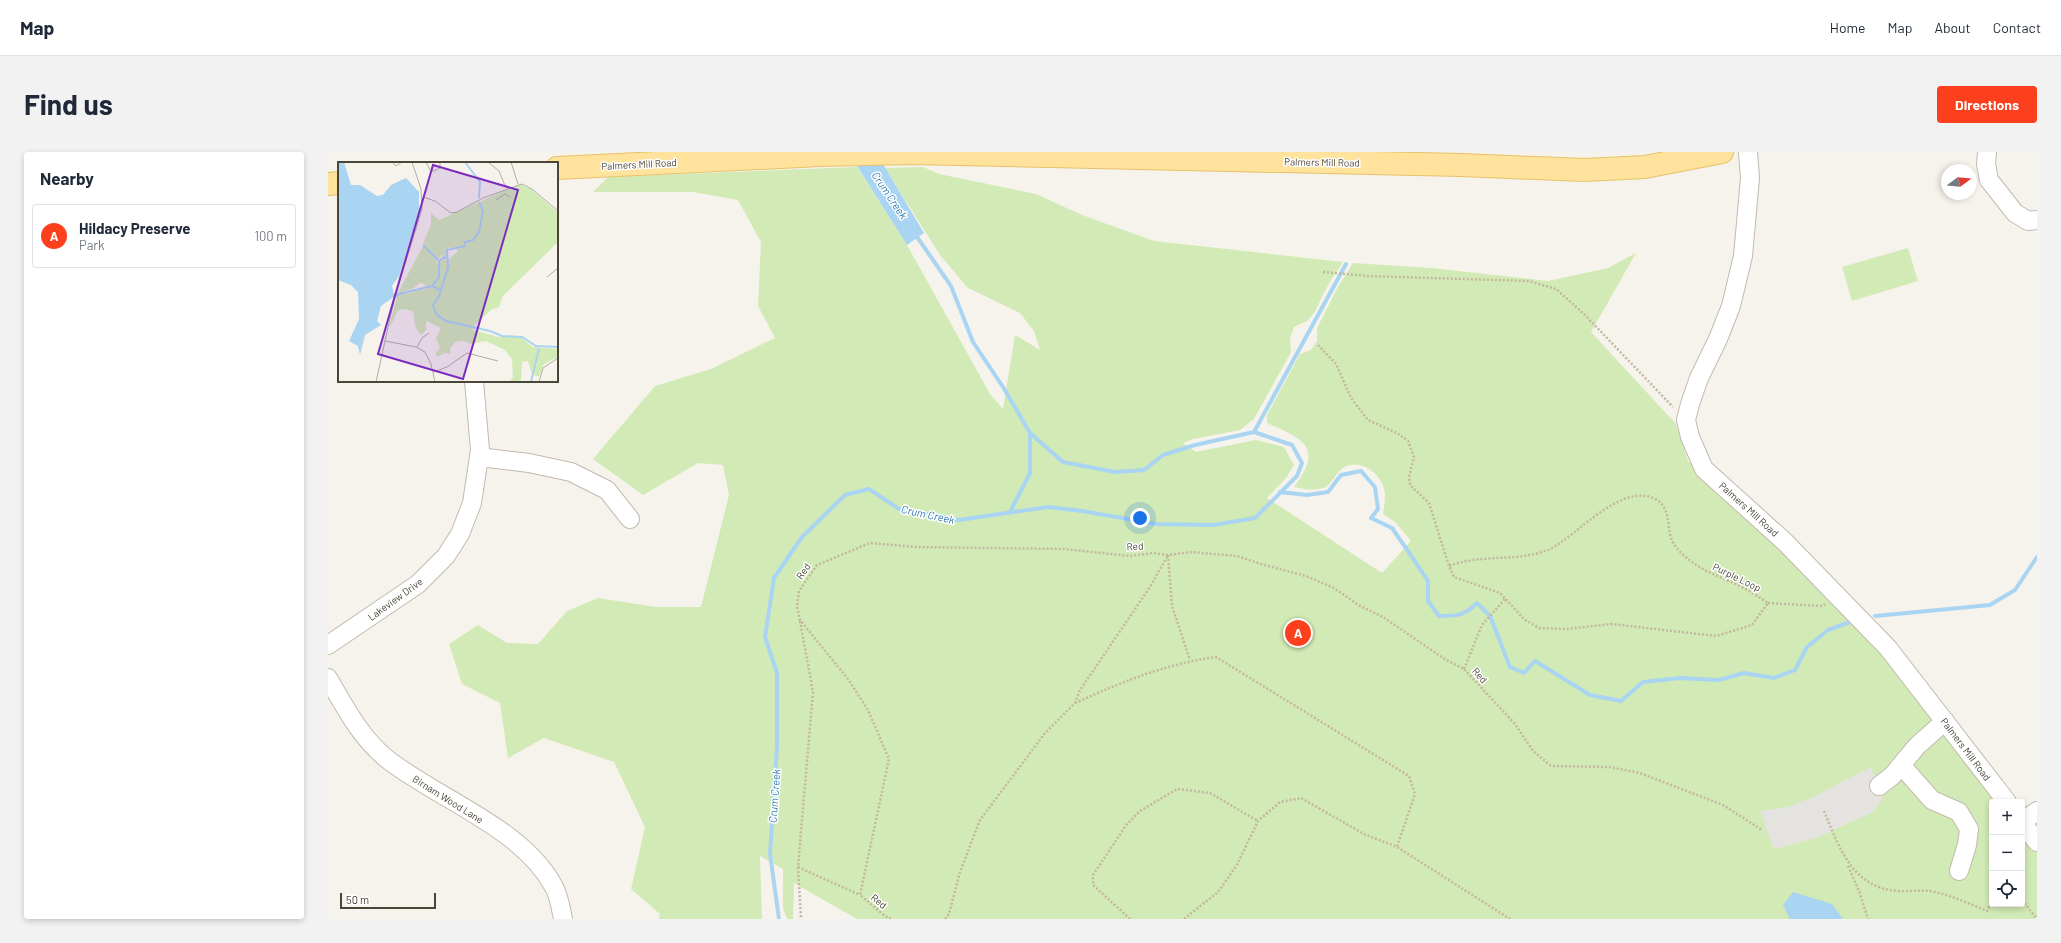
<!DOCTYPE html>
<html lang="en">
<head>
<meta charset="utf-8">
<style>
  :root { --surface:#fff; --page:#f2f2f3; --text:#1f2937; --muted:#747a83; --line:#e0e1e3; --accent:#fc3f1d }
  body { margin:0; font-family:Barlow,sans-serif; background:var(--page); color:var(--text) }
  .controls { position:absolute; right:12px; bottom:12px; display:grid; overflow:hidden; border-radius:4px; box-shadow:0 2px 6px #0003 }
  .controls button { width:36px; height:36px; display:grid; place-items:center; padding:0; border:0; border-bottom:1px solid var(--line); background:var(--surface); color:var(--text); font:20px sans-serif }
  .compass { position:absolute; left:1613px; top:12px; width:36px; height:36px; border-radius:50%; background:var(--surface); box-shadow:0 2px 6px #0003; rotate:74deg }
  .scale { position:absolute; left:12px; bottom:10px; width:96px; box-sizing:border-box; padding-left:4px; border:2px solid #4b4439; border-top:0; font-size:11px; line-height:14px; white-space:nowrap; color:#4b4439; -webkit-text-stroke:3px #fff; paint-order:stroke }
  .you { position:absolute; left:812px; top:366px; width:14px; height:14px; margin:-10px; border:3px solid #fff; border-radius:50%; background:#1a73e8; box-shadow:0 0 0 6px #1a73e833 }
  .badge { display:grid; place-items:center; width:26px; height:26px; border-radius:50%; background:var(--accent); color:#fff; font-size:13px; font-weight:700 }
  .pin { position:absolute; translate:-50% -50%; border:2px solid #fff; box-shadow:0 1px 4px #0006 }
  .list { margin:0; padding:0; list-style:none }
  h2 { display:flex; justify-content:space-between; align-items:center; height:52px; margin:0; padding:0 16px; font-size:17px }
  h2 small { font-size:13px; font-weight:400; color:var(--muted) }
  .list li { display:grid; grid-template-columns:26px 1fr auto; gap:12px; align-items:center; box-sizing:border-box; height:64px; margin:0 8px 8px; padding:0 8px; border:1px solid var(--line); border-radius:4px }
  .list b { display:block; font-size:15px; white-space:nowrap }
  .list p { margin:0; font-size:13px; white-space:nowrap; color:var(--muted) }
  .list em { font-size:13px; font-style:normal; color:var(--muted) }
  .icon { flex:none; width:22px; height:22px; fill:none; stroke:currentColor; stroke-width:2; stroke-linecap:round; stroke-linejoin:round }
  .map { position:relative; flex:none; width:1709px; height:767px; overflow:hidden; border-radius:4px }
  header { display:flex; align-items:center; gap:24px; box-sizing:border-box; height:56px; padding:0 20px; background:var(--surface); border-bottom:1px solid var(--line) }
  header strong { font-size:19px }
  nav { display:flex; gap:22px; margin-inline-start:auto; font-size:14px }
  .intro { display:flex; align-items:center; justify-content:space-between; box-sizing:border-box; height:96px; padding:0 24px }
  h1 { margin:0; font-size:28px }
  .button { padding:10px 18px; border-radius:4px; background:var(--accent); color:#fff; font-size:14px; font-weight:700 }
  main { display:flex; gap:24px; padding:0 24px }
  aside { flex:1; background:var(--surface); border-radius:4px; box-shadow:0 2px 6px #0003 }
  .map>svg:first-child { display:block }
  .green { fill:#d2eab5 }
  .parking { fill:#e5e3e0 }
  .water { fill:#a9d4f2 }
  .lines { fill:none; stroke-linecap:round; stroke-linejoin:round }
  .stream { stroke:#a9d4f2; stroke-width:4 }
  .minor-casing { stroke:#c2bbae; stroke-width:20 }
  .major-casing { stroke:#e6c16a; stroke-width:24 }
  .path { stroke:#c4b79f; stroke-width:2.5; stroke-dasharray:2 2; stroke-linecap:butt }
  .minor { stroke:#fff; stroke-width:18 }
  .major { stroke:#ffe39c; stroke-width:22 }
  .labels { text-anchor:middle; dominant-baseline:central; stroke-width:3; stroke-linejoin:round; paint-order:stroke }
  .street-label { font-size:10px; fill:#4b4439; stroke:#fff }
  .water-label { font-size:11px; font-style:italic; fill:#2e7ab2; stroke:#fff }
  .inset-river { fill:none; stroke:#a9d4f2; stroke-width:2 }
  .inset-road { fill:none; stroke:#b2ada4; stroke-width:1 }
  .view { fill:#7b2cbf; fill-opacity:0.15; stroke:#7b2cbf; stroke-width:2 }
  .inset-edge { fill:none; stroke:#4b4439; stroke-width:2 }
</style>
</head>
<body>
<header>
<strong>Map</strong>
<nav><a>Home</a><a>Map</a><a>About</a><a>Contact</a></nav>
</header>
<div class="intro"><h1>Find us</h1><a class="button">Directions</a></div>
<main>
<aside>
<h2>Nearby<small></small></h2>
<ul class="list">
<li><span class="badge">A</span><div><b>Hildacy Preserve</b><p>Park</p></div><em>100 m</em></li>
</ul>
</aside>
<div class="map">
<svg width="1709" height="767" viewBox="0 0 1709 767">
  <rect width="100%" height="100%" fill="#f6f3ec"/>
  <path class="green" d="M529 15 579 93 662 242 675 257 687 183 712 198 706 179 692 161 640 136 612 103 557 16 595 15 611 22 708 42 754 63 826 89 1015 110 1001 131 986 161 979 169 966 175 962 187 963 200 926 267 912 278 865 287 855 291 868 300 928 288 956 295 966 313 958 326 939 346 1054 421 1083 389 1067 370 1055 362C1056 356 1057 349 1057 343 1057 327 1039 309 1021 313 1010 316 1006 329 999 334 989 340 976 337 966 335 996 295 976 288 939 271V263L972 202 983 198 989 189V176L1010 135 1025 111 1103 116 1220 129 1280 116 1308 101 1263 180 1348 272 1360 309 1554 498 1672 650H1664V752H1694V678L1709 697V767H529L466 731 465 767H459L455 756V717L432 704 434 767H331L332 762 303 737 317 675 286 610 216 586 180 606 172 551 134 532 121 492 150 473 179 491 210 492 239 459 270 446 328 455H373L401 343 395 313 370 311 315 343 265 307 327 234 383 217 447 186 430 154 433 90 410 48 365 40H265L280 25Z
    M1580 96 1590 129 1524 149 1514 115Z"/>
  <path class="parking" d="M1543 615 1555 646 1545 660 1488 686 1446 697 1432 659 1460 655 1483 646Z"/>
  <path class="water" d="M520 0H548L596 81 579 93Z
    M1465 740 1504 752 1515 767H1462L1455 753Z"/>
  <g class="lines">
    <path class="stream" d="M587 82 623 134 645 190 675 235 702 281V321L682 360
      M926 280 1018 112
      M952 340 979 343 1000 340 1013 323 1033 319 1047 335 1050 357 1043 366 1064 376 1080 399 1100 429V449L1111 464C1128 464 1136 464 1149 451L1162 464 1182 515 1196 521 1207 509 1262 543 1293 549 1315 530 1352 526 1391 528 1416 521 1446 526 1467 518 1479 495 1500 478 1522 470
      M1547 464 1662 453 1687 438 1709 405
      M451 767 442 702 449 595V521L437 485 446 426 474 385 517 343 541 337 571 357 631 368 720 355 754 359 828 372 886 373 927 366 969 324 974 311 964 293 926 280 867 293 835 303 816 318 787 320 735 310 702 281"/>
    <defs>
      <path id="minor" d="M1420 0 1422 26 1415 104 1403 154 1390 187 1371 226 1362 252 1358 268 1362 285 1376 317 1457 390 1560 496 1679 650
        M1659 0 1658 12 1661 28 1687 61 1700 69 1709 68
        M151 305 201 311 243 320 279 338 302 367
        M0 493 90 432 118 404 132 382 144 351 152 298 146 229
        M0 526C17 555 32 585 59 607 110 647 195 676 226 735 231 744 233 757 235 767
        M1573 613 1604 648 1631 660 1641 677 1639 693 1631 719
        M1551 634 1564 624 1589 594 1617 569
        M1694 670 1709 690
        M1694 670 1709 659"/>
      <path id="major" d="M229 16 492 3 582 1 1133 13 1256 18 1317 15 1394 0
        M0 32 11 31"/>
    </defs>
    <use href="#minor" class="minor-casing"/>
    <use href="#major" class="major-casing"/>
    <path class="path" d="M995 120 1040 124 1201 129 1228 137 1255 161 1345 255
      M990 193 1008 212 1023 246 1040 268 1069 281 1080 289 1086 305 1081 325 1082 333 1101 351 1121 414 1126 425 1172 441 1196 467 1211 476 1238 477 1284 472 1388 484 1424 473 1440 451C1431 445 1422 439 1412 434 1388 423 1365 416 1348 395 1336 382 1346 356 1327 347 1293 330 1250 383 1222 397 1190 411 1154 401 1121 414
      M840 403 844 454 862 508
      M1440 451 1494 454 1497 452
      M472 469 485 540 470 715 473 767
      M1136 517 1154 473 1177 447
      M747 551C794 530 837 512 888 505L1081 624 1087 642 1069 695
      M1496 659C1511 695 1524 736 1570 739 1583 740 1594 737 1607 740 1625 744 1642 752 1659 759L1664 749
      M1520 714 1531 739 1540 767
      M470 715 532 743
      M1694 748 1709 767
      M563 767 557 764 532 743 561 607 540 558 520 527 472 468 469 455 471 439 489 413 542 391 587 395 736 397 802 404 825 401 840 403 863 400 909 404 936 413 978 424 1006 436 1032 454 1055 465 1118 508 1136 517 1187 572 1205 599 1223 614 1281 615 1312 621 1395 653 1434 678
      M617 767 621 762 632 720 652 668 717 581 747 551 752 538 822 435 840 403
      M802 767 765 733V723L799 672 812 659 849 637 882 641 930 669
      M856 767 890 740 909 713 930 669 952 650 973 646 1036 682 1069 695 1182 767"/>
    <use href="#minor" class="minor"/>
    <use href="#major" class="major"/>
  </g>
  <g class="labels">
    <g class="street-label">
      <text transform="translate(994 10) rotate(1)">Palmers Mill Road</text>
      <text transform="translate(311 12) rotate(-3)">Palmers Mill Road</text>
      <text transform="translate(1421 357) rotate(42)">Palmers Mill Road</text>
      <text transform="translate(807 394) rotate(-3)">Red</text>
      <text transform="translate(475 419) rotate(-55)">Red</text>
      <text transform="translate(1409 425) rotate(26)">Purple Loop</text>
      <text transform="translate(67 447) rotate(-36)">Lakeview Drive</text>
      <text transform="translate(1152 523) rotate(48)">Red</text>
      <text transform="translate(1638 597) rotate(53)">Palmers Mill Road</text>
      <text transform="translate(120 647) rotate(32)">Birnam Wood Lane</text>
      <text transform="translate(551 749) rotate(40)">Red</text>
    </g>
    <g class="water-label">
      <text transform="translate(562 43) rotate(56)">Crum Creek</text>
      <text transform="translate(600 362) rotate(12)">Crum Creek</text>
      <text transform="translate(446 644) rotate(-86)">Crum Creek</text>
    </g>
  </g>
  <g transform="translate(10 10)">
    <rect width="220" height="220" fill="#f6f3ec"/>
    <path d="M181 22 193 27 220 51V80L165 134 161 145 153 148 136 164 142 166 132 167 160 175H182L195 185 220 187V195L206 202 201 215 194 212 190 199 184 200 183 220H171L175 215 174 197 167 188 148 179 132 182 125 179 117 180 112 187 113 192 107 191 99 195 98 191 102 185 98 177 103 166 88 159V168L83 173 77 164 75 149 64 147 59 149 53 164 52 162 59 134 90 126 83 120 76 126 60 131 85 84 99 98 100 107 103 96 109 99 120 89 118 85 110 86 108 96 104 93 100 97 85 82 93 62V51L101 58Z" fill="#d2eab5"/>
    <path d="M0 0H6L13 23H22L39 34 45 33 53 23 68 16 81 30V49L61 114 54 124 56 132 68 129 69 131 54 136 43 144 39 159 43 163 27 173 22 193 20 184 11 179 21 157 20 130 13 123 0 118Z" fill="#a9d4f2"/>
    <path class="inset-river" d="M127 0 142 20 141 36M141 40 145 49 141 70 135 78 127 80V84L109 88 110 106 101 134 95 143 98 152 108 159 152 169 164 174 184 175 198 184 220 185M85 83 100 98M94 124 101 115V99L106 95 108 97M69 130 94 124 102 128M193 220 201 186"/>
    <path class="inset-road" d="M54 0 58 4 64 0M88 0 92 8 96 9 102 6V0M150 0 161 9 168 26M173 0 180 22M85 35 97 39 113 51 119 50 145 36 184 22 194 27 220 49M158 38 167 32 172 35M209 115 220 106M47 179 78 185 87 190 93 202 97 220M79 185 84 176 91 171M96 210 109 205 129 191 160 199M38 220 56 138 84 47 83 27 74 0M201 220 205 206 220 196"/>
    <path class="view" d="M95 3 180 28 125 217 40 192Z"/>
    <rect width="220" height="220" class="inset-edge"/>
  </g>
</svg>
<div class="controls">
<button>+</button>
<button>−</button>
<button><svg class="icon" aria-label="locate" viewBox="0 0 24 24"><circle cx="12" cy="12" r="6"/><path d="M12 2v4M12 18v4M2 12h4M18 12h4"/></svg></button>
</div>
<svg class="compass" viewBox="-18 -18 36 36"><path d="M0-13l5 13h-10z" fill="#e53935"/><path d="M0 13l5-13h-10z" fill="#747a83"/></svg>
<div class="scale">50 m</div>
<div class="you"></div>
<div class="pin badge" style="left:970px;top:481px">A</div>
</div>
</main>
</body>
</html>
